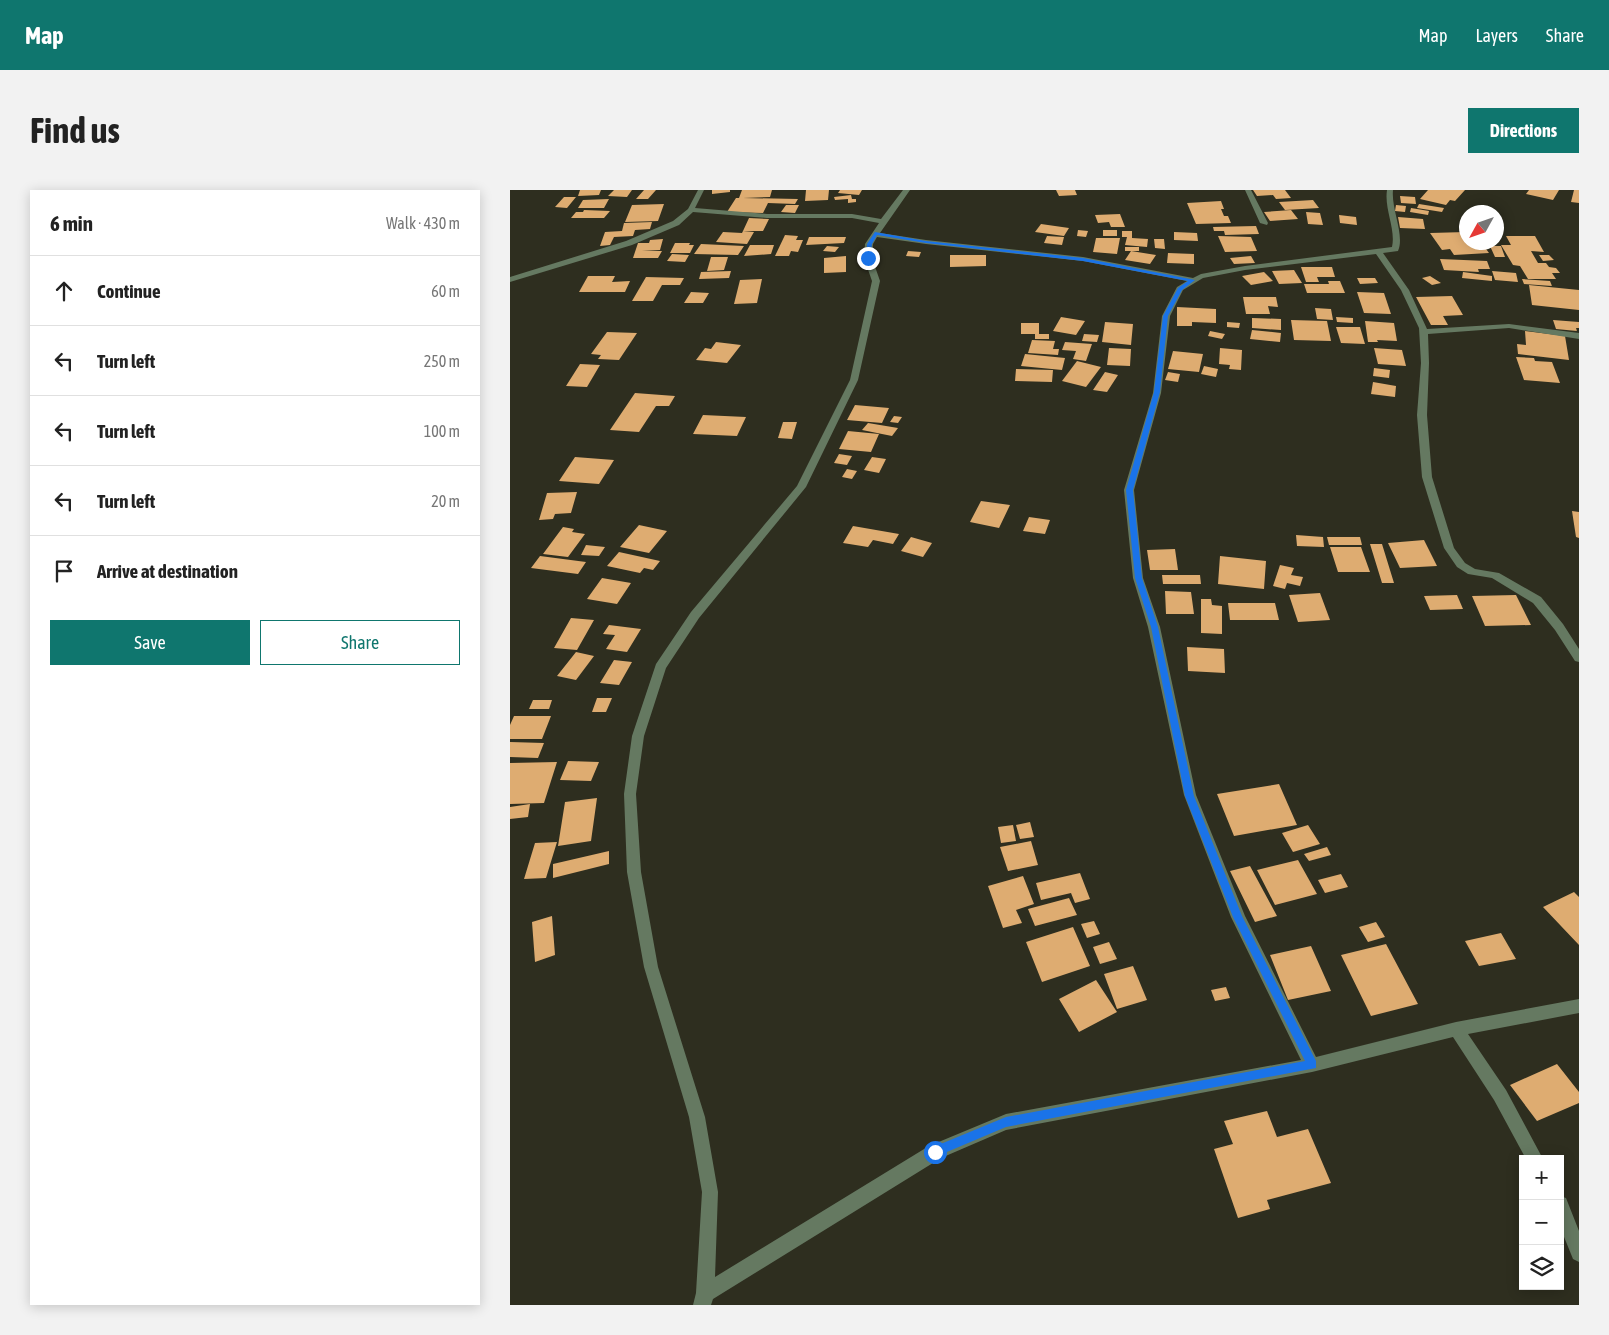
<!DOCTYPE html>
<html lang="en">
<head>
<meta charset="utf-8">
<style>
  :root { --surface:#fff; --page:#f2f2f2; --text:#222; --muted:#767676; --line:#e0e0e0; --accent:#0f766e }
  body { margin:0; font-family:"Asap Condensed",sans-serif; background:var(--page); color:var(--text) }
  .controls { position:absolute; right:15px; bottom:15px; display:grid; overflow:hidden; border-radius:0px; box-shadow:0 2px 12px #0003 }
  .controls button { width:45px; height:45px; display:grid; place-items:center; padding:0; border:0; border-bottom:1px solid var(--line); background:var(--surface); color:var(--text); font:25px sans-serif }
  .compass { position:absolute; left:949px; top:15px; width:45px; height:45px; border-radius:50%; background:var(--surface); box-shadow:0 2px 12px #0003; rotate:230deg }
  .stop { position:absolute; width:15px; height:15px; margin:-11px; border:4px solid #1a73e8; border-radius:50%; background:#fff }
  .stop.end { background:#1a73e8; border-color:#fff; box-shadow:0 1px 5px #0008 }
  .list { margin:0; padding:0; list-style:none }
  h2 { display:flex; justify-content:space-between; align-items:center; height:65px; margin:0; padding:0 20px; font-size:21px }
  h2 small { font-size:16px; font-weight:400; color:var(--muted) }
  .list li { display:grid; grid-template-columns:32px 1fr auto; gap:15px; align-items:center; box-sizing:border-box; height:70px; padding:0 20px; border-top:1px solid var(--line) }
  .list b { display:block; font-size:19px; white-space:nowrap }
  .list em { font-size:16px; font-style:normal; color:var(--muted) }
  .actions { display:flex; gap:10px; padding:15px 20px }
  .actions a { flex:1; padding:11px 0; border:1px solid var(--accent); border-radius:0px; text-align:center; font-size:18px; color:var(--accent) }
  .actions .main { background:var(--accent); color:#fff }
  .icon { flex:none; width:28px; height:28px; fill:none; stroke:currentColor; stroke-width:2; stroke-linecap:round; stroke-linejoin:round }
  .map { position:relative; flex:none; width:1069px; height:1115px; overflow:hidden; border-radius:0px }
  header { display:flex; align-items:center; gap:30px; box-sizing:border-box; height:70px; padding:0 25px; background:var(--accent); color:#fff }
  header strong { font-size:24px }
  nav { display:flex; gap:28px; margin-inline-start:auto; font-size:18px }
  .intro { display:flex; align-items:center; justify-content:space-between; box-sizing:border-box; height:120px; padding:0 30px }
  h1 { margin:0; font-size:35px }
  .button { padding:12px 22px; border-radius:0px; background:var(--accent); color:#fff; font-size:18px; font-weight:700 }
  main { display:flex; gap:30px; padding:0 30px }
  aside { flex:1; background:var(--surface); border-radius:0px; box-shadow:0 2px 12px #0003 }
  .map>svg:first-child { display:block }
  .building { fill:#deac71 }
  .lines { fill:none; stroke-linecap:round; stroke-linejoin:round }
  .minor { fill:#657961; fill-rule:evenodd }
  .route { fill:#1a73e8 }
</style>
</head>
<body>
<header>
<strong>Map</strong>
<nav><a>Map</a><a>Layers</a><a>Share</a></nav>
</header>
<div class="intro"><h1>Find us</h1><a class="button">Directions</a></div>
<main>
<aside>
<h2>6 min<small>Walk · 430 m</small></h2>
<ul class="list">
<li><svg class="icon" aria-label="ahead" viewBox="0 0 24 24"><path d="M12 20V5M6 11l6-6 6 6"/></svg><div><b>Continue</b></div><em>60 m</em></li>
<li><svg class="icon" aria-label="left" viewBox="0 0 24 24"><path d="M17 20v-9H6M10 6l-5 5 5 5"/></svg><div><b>Turn left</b></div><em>250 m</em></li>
<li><svg class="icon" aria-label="left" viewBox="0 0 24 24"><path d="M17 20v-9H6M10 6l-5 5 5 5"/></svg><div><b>Turn left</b></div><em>100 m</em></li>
<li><svg class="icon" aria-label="left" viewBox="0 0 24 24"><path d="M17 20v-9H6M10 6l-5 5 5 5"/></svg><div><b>Turn left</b></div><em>20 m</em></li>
<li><svg class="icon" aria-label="arrive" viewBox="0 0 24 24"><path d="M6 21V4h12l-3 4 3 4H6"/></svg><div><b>Arrive at destination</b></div></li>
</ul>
<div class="actions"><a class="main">Save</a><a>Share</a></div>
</aside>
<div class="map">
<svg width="1069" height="1115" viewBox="0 0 1069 1115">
  <rect width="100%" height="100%" fill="#2e2e1f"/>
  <path class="building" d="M70 0H91L89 5 68 6Z
    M104 0H122L117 7 98 6Z
    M134 0H146L138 9H126Z
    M202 0H220V2L202 4Z
    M232 0H262L260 7 233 8 288 9 285 14 258 13 253 23 217 22 226 8H229Z
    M296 0H319L318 10 295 11Z
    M330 0H352L349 5 328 3Z
    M546 0H565L567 5 549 6Z
    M743 0H775L781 8 766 9 763 5 747 6Z
    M918 0H955L945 11 940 10 936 15 910 9Z
    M1019 0H1049L1043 10 1016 4Z
    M1064 0H1069V13L1061 12Z
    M341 5 342 9H346V12L338 13V9L325 10 324 7Z
    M890 6 905 7 906 14 891 13Z
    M54 7H66L57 18 45 17Z
    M99 9 94 18H68L73 10Z
    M803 10 809 18 775 20 769 12Z
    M711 11 714 19H711L714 26H718L721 33 686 34 677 13Z
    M154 14 148 31 115 32 122 15Z
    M909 14 934 18 932 22 907 18Z
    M276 15H289L285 23 271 22Z
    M886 15 896 16 895 22 885 21Z
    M901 18 919 21 918 25 900 22Z
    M74 20 100 21 94 28H61L66 22H73Z
    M781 20 788 29 760 31 754 22Z
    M796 22 810 23 813 35 798 34Z
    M610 24 615 37H601L599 32 588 33 585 25Z
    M829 25 846 27 847 35 830 33Z
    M888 27 913 29 915 39 890 38Z
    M239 28 259 29 253 41H233Z
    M142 32 140 39 125 40 123 46 104 47 100 55 90 56 95 42 112 41 114 33Z
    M531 34 559 38 554 46 525 42Z
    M746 36 749 44 715 45 714 41H704L703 37Z
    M568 40 578 41 576 47 567 46Z
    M593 40H607V46H593Z
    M233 41 244 42 237 54 206 52 213 42 232 43Z
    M612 41H622V48L638 49 637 57 615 55 617 47H612Z
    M664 42 687 43 688 51 664 50Z
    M956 42V52H971L979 63 944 65 940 59 932 60 920 43Z
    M275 45 288 46 286 50H293L288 62 281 61 279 66H265Z
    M537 46 554 47 552 55 534 53Z
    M708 46 741 47 747 61 715 62Z
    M996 46H1025L1034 62 1021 61 1028 73H1036L1039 77 1046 78 1050 83H1042L1046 89H1018L1010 76 1003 75 991 55H1001Z
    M299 47H336L334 53 296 55Z
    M586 48H610L607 64 583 62Z
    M153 49 150 60 132 61H152L148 68H123L128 53H139L140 50Z
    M644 49H654L655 59 645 58Z
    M165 53H180L179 55H184L180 63H160Z
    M191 54 234 56 228 65 184 64Z
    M240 55H264L261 64 234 66Z
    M317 56 329 57 325 62 313 61Z
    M980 56H991L995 67H985Z
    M615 57H629V61H615Z
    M398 61 411 62 409 67 396 66Z
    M621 61 646 65 640 74 615 70Z
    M658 63 684 64V74L657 73Z
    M162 64 179 65 175 72 157 71Z
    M440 65H476V76L440 77Z
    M1029 65H1039L1044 70 1033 71Z
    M336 66V82L314 83V68Z
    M741 66 745 73 724 74 720 68Z
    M201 67H218L214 80 197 81Z
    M930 69 977 71 980 79H968L969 82 934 80Z
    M791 77H822L825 87H807L809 92H796Z
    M784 80 792 93 769 94 762 81Z
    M221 81 219 88 189 89 191 82Z
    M982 81 1006 83 1008 92 985 90Z
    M754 82 763 91 741 95 732 86Z
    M953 82 982 86V91L952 88Z
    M78 86H105L102 92 120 91 115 102H69Z
    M920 86 931 93 922 95 912 88Z
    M136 87 174 88 170 95H152L143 111H122Z
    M847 88H865L868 93 850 94Z
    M252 89 247 113 224 114 230 90Z
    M1012 89 1040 91 1042 96 1014 94Z
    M818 91H830L835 103H797L794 94H819Z
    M1019 95 1069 100V120L1022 115Z
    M181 102 199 103 193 113H174Z
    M847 102 874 103 881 124 854 123Z
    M942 106 953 125 933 126 938 135H921L906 107Z
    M733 107H766L768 117 758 116 760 124H736Z
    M667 117 706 119V133L682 132V136H667Z
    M805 118 821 119 823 130 807 129Z
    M551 127 575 131 566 145 543 141Z
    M826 127 843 128V133L827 132Z
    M742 128 771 129V140L742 138Z
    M781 130 817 131 821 151 784 150Z
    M1043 130 1069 132V138H1066L1067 141 1046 139Z
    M855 131 884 133 887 151 867 150 868 152H858Z
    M595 132 623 134 621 155 592 152Z
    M717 132 730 133 729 138 717 137Z
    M511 133H529V144H539V149H525V144H511Z
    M826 137H850L855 154 831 153Z
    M742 140 771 143 770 152 740 149Z
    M700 141 715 144 712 149 698 146Z
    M1015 141 1055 146 1059 170 1008 164 1007 154 1016 155Z
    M97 142 127 143 109 170 88 169 91 165 81 164Z
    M574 144 589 145 587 152 572 151Z
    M522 150 545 151 543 159H549L548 165 518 163Z
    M206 152 231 155 217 173 186 170 195 158 201 159Z
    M555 152 582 154 576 171 563 169 566 161 552 160Z
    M599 158 621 159 620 176 597 175Z
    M710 158 732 160 731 180 719 179 720 175 709 174Z
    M864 158 892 160 896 176 868 174Z
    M663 161 693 164 689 182 658 179Z
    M515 164 555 168 552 180 511 176Z
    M1006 167 1024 168 1025 171 1042 172 1050 193 1014 190Z
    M567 171 591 177 576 197 552 191Z
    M70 174 90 175 77 197 56 196Z
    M694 176 708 179 706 187 691 184Z
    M864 178 880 180 879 188 863 186Z
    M506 179 543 180 542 192 505 191Z
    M595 182 608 185 597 202 583 200Z
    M658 182 670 184 668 192 655 190Z
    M863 192 886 196 885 207 861 204Z
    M125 203 165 206 159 216H146L129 242 100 240Z
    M345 215 379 218 372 233 337 230Z
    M193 225 236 227 227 246 183 244Z
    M384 226 392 227 388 233 380 232Z
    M273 232H287L282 249 268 248Z
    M358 233 388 238 382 246 352 240Z
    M338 241 369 244 361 262 329 259Z
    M329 264 342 266 337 275 324 273Z
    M65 267 104 270 89 294 49 291Z
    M362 267 376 269 369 283 354 280Z
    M337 279 347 281 342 289 332 287Z
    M67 302 61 323 45 324 43 329 29 330 37 303Z
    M471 311 500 315 489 338 460 332Z
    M1062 321 1069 322V348L1066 347Z
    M519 327 540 330 535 344 513 341Z
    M129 335 157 341 139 363 110 357Z
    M343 336 389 344 383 354 363 350 358 357 333 353Z
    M53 337 64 339 62 342 75 344 58 367 33 364Z
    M786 345 813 347 814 357 787 356Z
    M401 347 422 353 413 367 391 361Z
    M817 347H850L852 355H819Z
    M914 350 927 376 890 378 878 353Z
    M860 354H872L884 393H872Z
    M76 355 95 357 89 366 71 365Z
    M820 357H851L860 382H828Z
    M665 359 668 380H640L637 360Z
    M109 362 150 371 143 380 134 378 130 383 97 376Z
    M30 366 76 372 68 384 21 378Z
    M710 366 756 371 754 399 708 394Z
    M770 375 784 378 781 385 793 387 790 396 777 393 775 399 763 396Z
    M652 385H690L691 394H653Z
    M92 388 121 393 107 414 77 409Z
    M655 401 681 402 684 424H656Z
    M810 403 820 430 788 432 779 405Z
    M947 405 953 419 920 420 914 406Z
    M1006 405 1021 435 975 436 962 406Z
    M691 409H701L702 415 712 416V444L691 443Z
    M718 413H765L769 430H720Z
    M61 428 84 430 67 460 44 458Z
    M99 435 131 439 117 462 96 459 105 445 93 444Z
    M677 457 714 459 715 483 678 481Z
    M66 462 84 466 66 490 47 486Z
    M104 470 122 472 109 495 90 493Z
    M87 508H102L96 522H82Z
    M23 510H42L39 519H19Z
    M4 526H41L32 549H0V535Z
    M0 552 34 553 28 568 0 567Z
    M58 571 89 572 81 591 50 590Z
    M47 572 34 613 0 614V573Z
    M769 594 787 635 724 646 707 604Z
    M87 608 81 651 48 656 55 612Z
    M20 614 18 627 0 629V617Z
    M520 632 524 647 510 649 506 635Z
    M503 635 506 651 491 653 488 637Z
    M798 635 810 654 783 662 772 643Z
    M521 651 528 675 498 681 490 657Z
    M47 652 36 688 14 689 25 653Z
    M817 657 821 665 799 671 794 664Z
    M99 661V674L43 688V674Z
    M788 670 807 704 765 715 747 680Z
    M740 676 767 726 745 732 720 681Z
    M570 683 580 709 565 713 561 703 531 710 526 693Z
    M831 684 838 697 815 703 808 690Z
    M513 686 524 714 506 720 512 733 493 738 478 696Z
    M1064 702 1069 707V755L1033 717Z
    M559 708 567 725 525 736 518 719Z
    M42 726 45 765 25 772 22 732Z
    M584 731 590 744 577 748 571 734Z
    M866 732 875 747 858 752 849 737Z
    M563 737 580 776 532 792 516 752Z
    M991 743 1006 769 969 776 955 751Z
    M599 752 607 769 590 774 583 757Z
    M876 754 908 814 861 826 831 765Z
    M801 756 821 801 778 810 760 765Z
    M623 776 637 810 607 819 594 784Z
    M586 790 607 822 569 842 549 809Z
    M716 797 720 808 705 811 701 800Z
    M1047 874 1069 902V913L1027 931 1000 895Z
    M757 921 767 947 798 939 821 993 757 1010 760 1019 728 1028 704 959 723 954 714 931Z"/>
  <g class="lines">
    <path class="minor" d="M188 0H194L185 18 257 24H342L371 29 393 0H400L370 43 416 50 573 67 683 88 691 84 735 76 882 57C886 39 874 19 877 0H883C881 19 895 45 888 61L873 63 899 100 917 139 999 134 1069 143V149L999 138 918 144 919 173 917 225 922 287 944 358 955 373 965 379 989 383 1031 407 1053 434 1069 459V472L1065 471 1045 440 1023 413 982 388 958 384 947 377 934 358 912 287 907 225 911 173 909 138 891 100 866 64 735 80 693 88 673 100 660 126 651 203 624 300 633 388 650 437 686 605 735 726 806 867 946 832 1069 809V823L958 844 996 900 1033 969H1016L984 910 943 847 802 882 496 940 431 968 203 1109 201 1115H183L186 1103 192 1002 179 927 134 777 117 682 114 604 122 546 146 474 181 422 287 296 340 190 362 91 354 68 355 54 369 33 342 28H257L183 22 169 35 122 55 0 92V87L116 51 163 31 178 19ZM367 47 416 54 573 71 677 91 667 97 652 126 643 203 614 300 623 388 638 437 674 605 721 727 791 870 496 924 419 956 205 1087 208 1002 195 927 148 777 131 682 126 604 134 546 156 478 189 428 296 297 348 190 370 91 362 68 363 54Z
      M735 0H741L758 33 757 35 750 33Z
      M1050 1006 1056 1008 1069 1041V1072L1063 1069 1050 1037Z"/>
  </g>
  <path class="route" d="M365 42 416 51 573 68 685 90 672 100 658 126 650 202 623 300 632 388 648 437 684 606 732 726 806 871V878L496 937 425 967 421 966 419 962 421 958 496 927 795 871 723 727 675 606 641 437 625 388 616 300 644 202 653 126 668 98 678 91 573 71 416 53 367 45 362 54 360 68 356 69 357 54Z"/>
</svg>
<div class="controls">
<button>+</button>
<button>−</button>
<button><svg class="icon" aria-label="layers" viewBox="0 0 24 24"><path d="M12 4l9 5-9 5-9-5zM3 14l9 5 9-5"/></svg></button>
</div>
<svg class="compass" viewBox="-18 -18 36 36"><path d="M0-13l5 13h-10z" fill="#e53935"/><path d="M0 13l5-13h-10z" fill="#767676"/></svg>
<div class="stop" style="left:425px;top:962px"></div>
<div class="stop end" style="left:358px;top:68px"></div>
</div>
</main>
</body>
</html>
